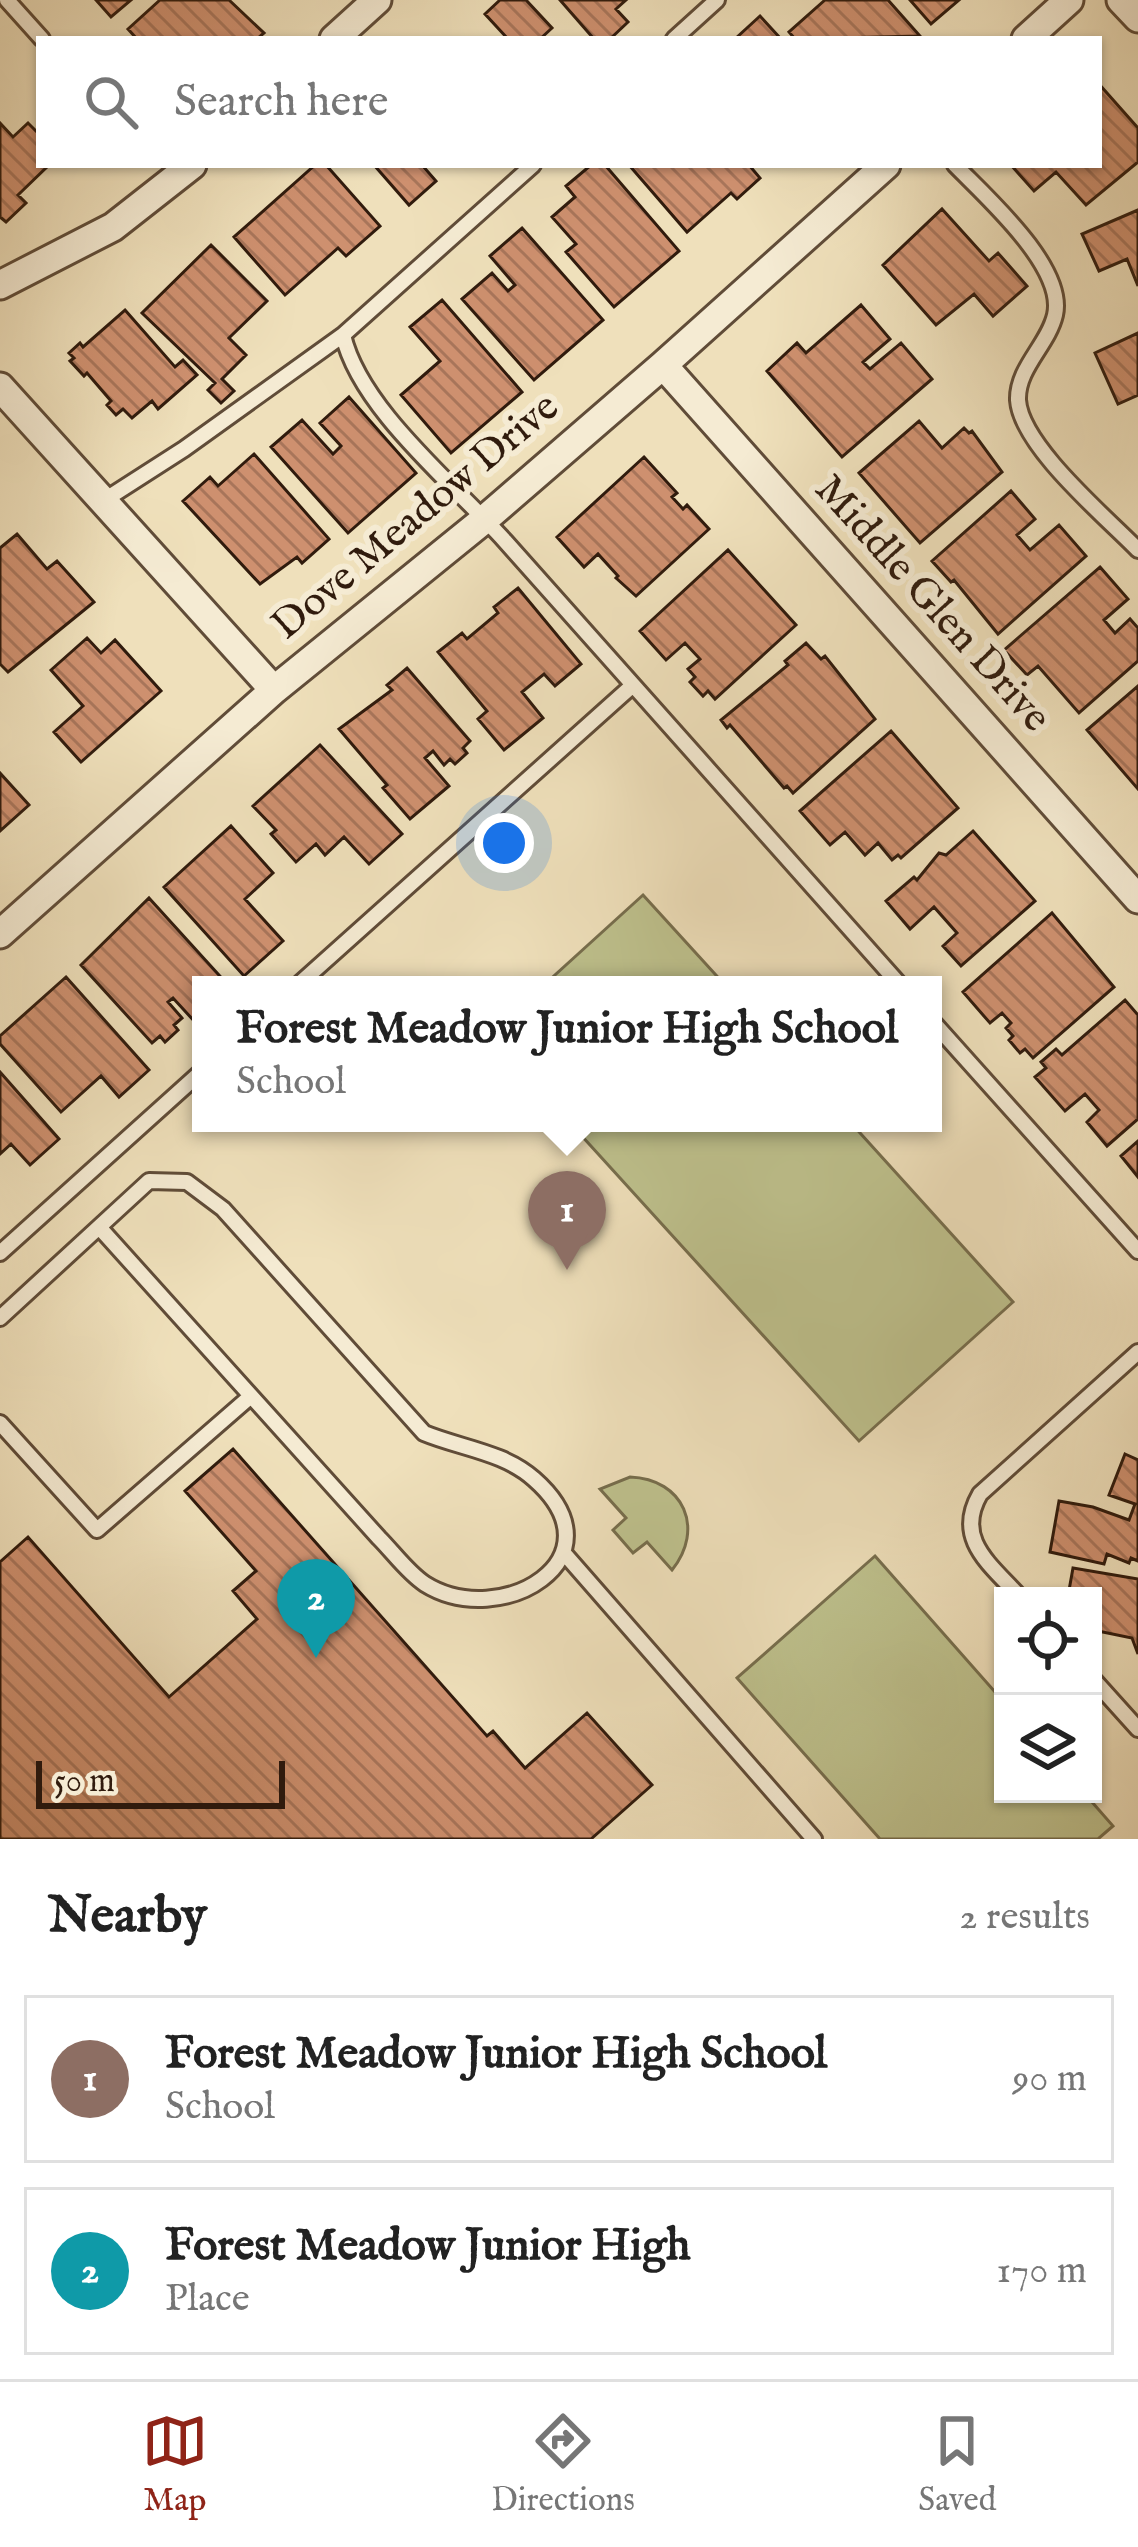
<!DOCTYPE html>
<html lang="en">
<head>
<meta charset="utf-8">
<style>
  :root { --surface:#fff; --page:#f6f6f6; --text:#222; --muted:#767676; --line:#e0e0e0; --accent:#8f2418 }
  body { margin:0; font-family:"IM FELL English",serif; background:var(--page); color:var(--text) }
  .controls { position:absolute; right:36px; bottom:36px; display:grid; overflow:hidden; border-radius:0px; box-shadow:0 3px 9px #0004 }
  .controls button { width:108px; height:108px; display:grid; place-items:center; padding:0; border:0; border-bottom:3px solid var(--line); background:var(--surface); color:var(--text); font:60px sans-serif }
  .scale { position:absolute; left:36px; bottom:30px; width:249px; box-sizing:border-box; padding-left:12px; border:6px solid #301b0d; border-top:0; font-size:33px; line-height:42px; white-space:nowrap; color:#301b0d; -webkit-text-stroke:9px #f5ebd3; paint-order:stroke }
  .you { position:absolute; left:504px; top:843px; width:42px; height:42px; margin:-30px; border:9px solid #fff; border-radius:50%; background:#1a73e8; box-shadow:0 0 0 18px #1a73e833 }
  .badge { display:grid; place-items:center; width:78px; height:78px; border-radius:50%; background:var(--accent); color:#fff; font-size:39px; font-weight:700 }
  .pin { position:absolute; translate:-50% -99px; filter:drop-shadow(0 3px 6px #0008) }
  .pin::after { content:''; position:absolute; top:63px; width:42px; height:36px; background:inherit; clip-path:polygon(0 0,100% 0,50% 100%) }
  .popup { position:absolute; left:192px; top:976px; width:750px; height:156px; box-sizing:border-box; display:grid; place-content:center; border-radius:0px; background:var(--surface); filter:drop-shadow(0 3px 9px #0005); font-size:39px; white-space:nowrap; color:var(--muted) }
  .popup b { font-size:45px; color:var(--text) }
  .popup::after { content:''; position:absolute; left:50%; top:100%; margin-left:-24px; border:24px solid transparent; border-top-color:var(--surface) }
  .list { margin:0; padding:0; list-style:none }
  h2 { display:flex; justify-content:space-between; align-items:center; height:156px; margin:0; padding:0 48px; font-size:51px }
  h2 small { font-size:39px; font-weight:400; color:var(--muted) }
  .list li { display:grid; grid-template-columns:78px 1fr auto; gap:36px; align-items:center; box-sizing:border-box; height:168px; margin:0 24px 24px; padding:0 24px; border:3px solid var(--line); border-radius:0px }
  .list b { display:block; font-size:45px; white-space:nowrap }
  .list p { margin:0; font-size:39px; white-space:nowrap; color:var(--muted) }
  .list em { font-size:39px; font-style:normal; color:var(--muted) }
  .icon { flex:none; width:66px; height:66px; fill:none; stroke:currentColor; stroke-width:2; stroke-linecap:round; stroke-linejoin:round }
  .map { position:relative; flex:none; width:1138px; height:1839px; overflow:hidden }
  .search { position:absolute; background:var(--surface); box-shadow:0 3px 9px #0004; left:36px; right:36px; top:36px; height:132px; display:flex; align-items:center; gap:30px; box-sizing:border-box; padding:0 42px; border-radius:0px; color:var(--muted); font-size:45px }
  .sheet { height:540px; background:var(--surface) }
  nav { display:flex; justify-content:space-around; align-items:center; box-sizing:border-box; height:168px; border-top:3px solid var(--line); background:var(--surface); font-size:33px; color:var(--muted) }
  nav a { display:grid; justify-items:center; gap:6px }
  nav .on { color:var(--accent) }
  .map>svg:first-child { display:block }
  .park { fill:#bec18d; stroke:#776e4d; stroke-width:3 }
  .building { fill:url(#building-back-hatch); stroke:#301b0d; stroke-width:3 }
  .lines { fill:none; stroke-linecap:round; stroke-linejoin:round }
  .service-casing { stroke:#604c38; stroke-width:20 }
  .minor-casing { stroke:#604c38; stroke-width:33 }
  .service { stroke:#f5ebd3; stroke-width:14 }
  .minor { stroke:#f5ebd3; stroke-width:27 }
  .labels { text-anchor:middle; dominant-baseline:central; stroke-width:12; stroke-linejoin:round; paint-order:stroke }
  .street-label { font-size:42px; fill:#301b0d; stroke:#f5ebd3 }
</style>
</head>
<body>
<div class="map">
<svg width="1138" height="1839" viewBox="0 0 1138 1839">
  <defs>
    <pattern id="building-back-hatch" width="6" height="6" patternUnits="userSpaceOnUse" patternTransform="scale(3)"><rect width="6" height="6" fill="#ce906f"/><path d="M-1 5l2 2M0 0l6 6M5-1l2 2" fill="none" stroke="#a8755a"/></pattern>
  </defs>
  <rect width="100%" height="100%" fill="#efe0bb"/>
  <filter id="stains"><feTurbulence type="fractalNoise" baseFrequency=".00167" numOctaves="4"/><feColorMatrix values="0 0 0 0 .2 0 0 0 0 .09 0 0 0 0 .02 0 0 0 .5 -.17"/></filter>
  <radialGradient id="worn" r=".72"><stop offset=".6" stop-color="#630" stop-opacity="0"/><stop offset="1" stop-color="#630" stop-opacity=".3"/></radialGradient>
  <path class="park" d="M643 895 725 985H544Z
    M570 1123H851L1013 1302 859 1441Z
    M630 1477C684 1479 705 1529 672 1570L647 1542 633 1553 613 1530 626 1518 600 1489Z
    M875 1556 1003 1701V1794H1085L1113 1826 1098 1839H880L737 1678Z"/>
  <path class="building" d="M96 0H131L111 17Z
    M160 0H229L264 33 257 39H137L128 29Z
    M500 0H526L552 28 540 39H508L485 14Z
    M560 0H626L616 9 628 22 610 39H594Z
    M825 0H888L920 36 795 39 789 32Z
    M910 0H959L931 24Z
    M760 16 781 39H735Z
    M1099 84 1138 128V162L1086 205 1056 172 1034 191 1011 165H1099Z
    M0 123 13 137 28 123 39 134V165H49L18 195 26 203 6 222 0 217Z
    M315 165H326L380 226 346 256 338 248 285 295 234 237Z
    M374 165H422L436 181 409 205Z
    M591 165H605L679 251 614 307 566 252 576 244 552 217 575 197 566 186Z
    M629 165H749L760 178 737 199 731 193 687 232Z
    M942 209 989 261 998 253 1027 286 993 316 974 294 936 325 883 265Z
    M1138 210V286L1127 259 1099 271 1082 234Z
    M522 228 603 320 534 380 462 299 492 273 508 291 515 285 490 256Z
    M211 245 267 301 229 338 246 355 222 379 234 391 221 403 208 390 215 383 142 313Z
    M442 300 522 392 451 453 401 395 440 361 410 327Z
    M861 305 890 339 863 362 870 369 901 343 932 379 842 457 767 371 797 343 806 353Z
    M125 310 175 367 183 360 197 375 158 409 152 401 132 418 123 409 116 415 107 405 111 401 87 373 84 376 70 361 74 358 69 353 80 343 83 347Z
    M1138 333V395L1118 404 1095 353Z
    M349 397 416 473 348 533 271 447 302 420 333 454 341 446 320 423Z
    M919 421 942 448 964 428 969 433 972 431 1002 472 920 543 859 473Z
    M254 454 329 539 302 563 297 557 260 584 183 501 210 477 218 486Z
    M644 457 677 493 672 497 683 509 687 505 709 529 636 596 616 578 618 576 598 554 584 567 557 537Z
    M1011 491 1035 519 1017 535 1030 550 1059 525 1086 556 998 634 954 580 951 582 932 561Z
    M17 534 47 569 57 561 94 602 8 672 0 664V548Z
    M728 550 796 625 715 699 708 691 703 696 690 682 695 677 688 669 700 659 685 643 666 660 640 631Z
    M1100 567 1128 599 1104 620 1115 633 1130 619 1138 628V661L1079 713 1038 666 1027 675 1004 650Z
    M518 588 581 664 555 686 544 674 522 692 543 718 504 750 478 719 487 711 438 652 462 633 467 639 498 613 494 607Z
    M87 638 101 653 115 640 161 691 81 762 54 732 83 706 51 670Z
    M806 643 821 659 825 656 875 719 793 793 787 786 784 788 730 725 727 728 721 720 788 665 785 661Z
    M407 668 470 741 463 748 467 753 455 764 450 759 444 765 433 751 425 758 449 786 410 819 383 788 387 785 339 729 392 690 387 685Z
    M1138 686V789L1087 730Z
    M891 731 958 808 901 858 898 855 892 860 878 843 865 855 845 832 830 845 800 811Z
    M320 745 402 834 369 864 344 837 325 855 316 844 296 862 271 834 276 830 253 806Z
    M0 773 29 805 0 831Z
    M231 826 273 873 245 899 283 941 244 976 164 887Z
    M973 831 1035 901 961 966 943 946 957 933 934 907 910 929 886 901 914 877 917 880 939 853 946 855Z
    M149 898 228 985H201V1017L195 1022 173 998 168 1002 182 1018 174 1025 178 1030 165 1042 160 1036 152 1043 81 965Z
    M1052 913 1114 987 1033 1058 1025 1049 1020 1053 1009 1040 1013 1036 1006 1028 1011 1023 1002 1013 990 1023 963 992Z
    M66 977 149 1070 119 1097 101 1076 61 1112 0 1044V1036Z
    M1125 1000 1138 1015V1119L1107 1146 1087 1122 1099 1110 1085 1094 1065 1111 1035 1077 1046 1068 1041 1062 1056 1049 1062 1055Z
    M0 1072 59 1139 30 1165 11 1144 0 1154Z
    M1138 1141V1177L1121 1156Z
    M233 1449 487 1736 493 1731 525 1768 587 1713 652 1785 591 1839H0V1562L28 1537 169 1697 257 1619 233 1591 256 1571 185 1491Z
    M1125 1454 1138 1460V1561L1131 1558 1129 1563 1107 1554 1104 1564 1050 1552 1059 1501 1093 1507 1129 1520 1135 1504 1109 1495Z
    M1073 1568 1138 1579V1654L1132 1638 1093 1630V1596H1068Z"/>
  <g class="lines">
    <defs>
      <path id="service" d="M7 0 42 39
        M674 39 717 0
        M955 165C985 196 1066 267 1055 315 1048 345 1017 368 1018 400 1021 446 1106 517 1138 550
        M343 335C360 409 454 484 505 541 637 689 768 837 900 985
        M103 501 184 449 343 335 533 165
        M298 985 633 685
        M933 1022 1138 1251
        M0 1253 201 1072
        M0 1318 149 1181 187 1182 223 1209 424 1433C460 1448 504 1452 534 1479 625 1559 500 1631 425 1584 408 1573 393 1552 379 1538L99 1227
        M0 1423 97 1530 251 1396
        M563 1552 814 1839
        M1019 1596C990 1564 954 1539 980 1494L1138 1352
        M1093 1679 1138 1729"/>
      <path id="minor" d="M1121 0 1138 18
        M334 39 377 0
        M1026 39 1069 0
        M0 285 113 227 192 165
        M663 365 1138 899
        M0 387 274 690
        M0 934 274 690 485 519 663 365 886 165"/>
    </defs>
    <use href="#service" class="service-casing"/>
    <use href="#minor" class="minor-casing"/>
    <use href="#service" class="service"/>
    <use href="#minor" class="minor"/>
  </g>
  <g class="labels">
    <g class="street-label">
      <text transform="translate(416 517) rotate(-40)">Dove Meadow Drive</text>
      <text transform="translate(932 604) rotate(48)">Middle Glen Drive</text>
    </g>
  </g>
  <rect width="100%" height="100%" filter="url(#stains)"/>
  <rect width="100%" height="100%" fill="url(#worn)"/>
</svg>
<div class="controls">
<button><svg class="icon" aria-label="locate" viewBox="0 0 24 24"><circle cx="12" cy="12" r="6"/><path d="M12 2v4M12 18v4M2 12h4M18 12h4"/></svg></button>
<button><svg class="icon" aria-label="layers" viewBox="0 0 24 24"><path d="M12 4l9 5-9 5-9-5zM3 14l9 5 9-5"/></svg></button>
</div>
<div class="scale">50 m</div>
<div class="you"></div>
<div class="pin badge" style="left:567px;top:1270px;background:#8d6e63">1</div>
<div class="popup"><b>Forest Meadow Junior High School</b>School</div>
<div class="pin badge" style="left:316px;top:1658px;background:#0f9aa8">2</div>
<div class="search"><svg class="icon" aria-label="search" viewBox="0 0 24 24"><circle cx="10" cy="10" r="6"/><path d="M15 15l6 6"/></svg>Search here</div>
</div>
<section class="sheet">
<h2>Nearby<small>2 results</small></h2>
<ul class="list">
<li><span class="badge" style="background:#8d6e63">1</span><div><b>Forest Meadow Junior High School</b><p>School</p></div><em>90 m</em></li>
<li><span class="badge" style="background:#0f9aa8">2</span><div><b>Forest Meadow Junior High</b><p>Place</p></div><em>170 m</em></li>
</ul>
</section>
<nav>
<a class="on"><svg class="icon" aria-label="map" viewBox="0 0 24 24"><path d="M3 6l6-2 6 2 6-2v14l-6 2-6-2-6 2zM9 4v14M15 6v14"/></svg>Map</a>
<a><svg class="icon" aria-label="directions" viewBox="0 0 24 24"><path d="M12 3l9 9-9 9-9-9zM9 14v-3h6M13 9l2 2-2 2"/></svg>Directions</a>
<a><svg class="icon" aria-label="saved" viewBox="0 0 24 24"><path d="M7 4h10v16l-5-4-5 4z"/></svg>Saved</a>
</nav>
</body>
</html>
